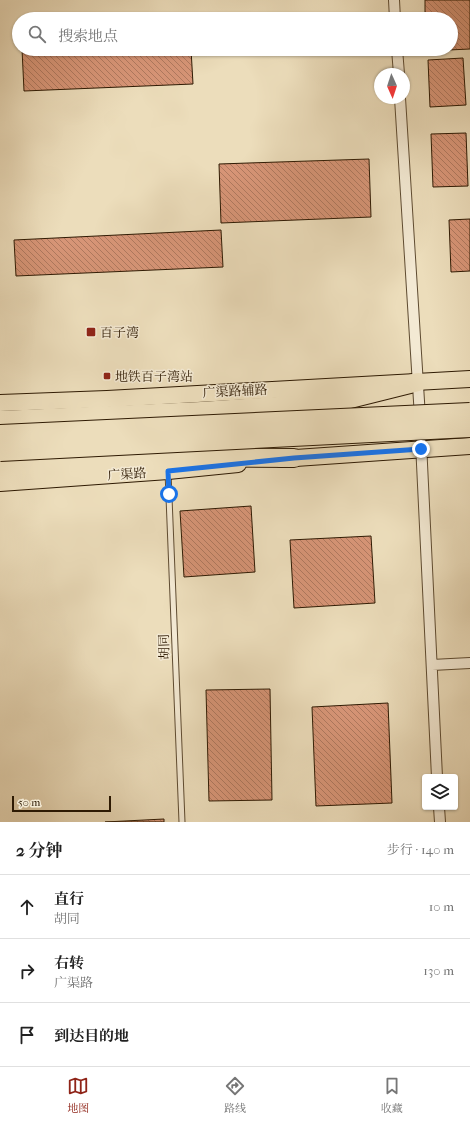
<!DOCTYPE html>
<html lang="zh">
<head>
<meta charset="utf-8">
<style>
  :root { --surface:#fff; --page:#f6f6f6; --text:#222; --muted:#767676; --line:#e0e0e0; --accent:#8f2418 }
  body { margin:0; font-family:"IM FELL French Canon","Noto Serif SC",serif; background:var(--page); color:var(--text) }
  .controls { position:absolute; right:12px; bottom:12px; display:grid; overflow:hidden; border-radius:4px; box-shadow:0 1px 3px #0004 }
  .controls button { width:36px; height:36px; display:grid; place-items:center; padding:0; border:0; border-bottom:1px solid var(--line); background:var(--surface); color:var(--text); font:20px sans-serif }
  .compass { position:absolute; left:374px; top:68px; width:36px; height:36px; border-radius:50%; background:var(--surface); box-shadow:0 1px 3px #0004; rotate:177deg }
  .scale { position:absolute; left:12px; bottom:10px; width:99px; box-sizing:border-box; padding-left:4px; border:2px solid #2e1a03; border-top:0; font-size:11px; line-height:14px; white-space:nowrap; color:#2e1a03; -webkit-text-stroke:3px #f3e9d3; paint-order:stroke }
  .stop { position:absolute; width:12px; height:12px; margin:-9px; border:3px solid #1a73e8; border-radius:50%; background:#fff }
  .stop.end { background:#1a73e8; border-color:#fff; box-shadow:0 1px 4px #0008 }
  .list { margin:0; padding:0; list-style:none }
  h2 { display:flex; justify-content:space-between; align-items:center; height:52px; margin:0; padding:0 16px; font-size:17px }
  h2 small { font-size:13px; font-weight:400; color:var(--muted) }
  .list li { display:grid; grid-template-columns:26px 1fr auto; gap:12px; align-items:center; box-sizing:border-box; height:64px; padding:0 16px; border-top:1px solid var(--line) }
  .list b { display:block; font-size:15px; white-space:nowrap }
  .list p { margin:0; font-size:13px; white-space:nowrap; color:var(--muted) }
  .list em { font-size:13px; font-style:normal; color:var(--muted) }
  .icon { flex:none; width:22px; height:22px; fill:none; stroke:currentColor; stroke-width:2; stroke-linecap:round; stroke-linejoin:round }
  .map { position:relative; flex:none; width:470px; height:822px; overflow:hidden }
  .search { position:absolute; background:var(--surface); box-shadow:0 1px 3px #0004; left:12px; right:12px; top:12px; height:44px; display:flex; align-items:center; gap:10px; box-sizing:border-box; padding:0 14px; border-radius:22px; color:var(--muted); font-size:15px }
  .sheet { height:244px; background:var(--surface) }
  nav { display:flex; justify-content:space-around; align-items:center; box-sizing:border-box; height:56px; border-top:1px solid var(--line); background:var(--surface); font-size:11px; color:var(--muted) }
  nav a { display:grid; justify-items:center; gap:2px }
  nav .on { color:var(--accent) }
  .map>svg:first-child { display:block }
  .building { fill:url(#building-back-hatch); stroke:#2e1a03 }
  .lines { fill:none; stroke-linecap:round; stroke-linejoin:round }
  .lane-casing { stroke:#5e4b31; stroke-width:7 }
  .street-casing { stroke:#5e4b31; stroke-width:12 }
  .primary-casing { stroke:#2e1a03; stroke-width:18 }
  .highway-casing { stroke:#2e1a03; stroke-width:20 }
  .lane { stroke:#f3e9d3; stroke-width:5 }
  .street { stroke:#f3e9d3; stroke-width:10 }
  .primary { stroke:#ecddbb; stroke-width:16 }
  .highway { stroke:#ecddbb; stroke-width:18 }
  .highway-bridge-casing { stroke:#2e1a03; stroke-width:20; stroke-linecap:butt }
  .highway-bridge { stroke:#ecddbb; stroke-width:18 }
  .route { stroke:#1a73e8; stroke-width:5 }
  .poi-dot { fill:#8f2418; stroke:#f3e9d3; stroke-width:1.5 }
  .labels { text-anchor:middle; dominant-baseline:central; stroke-width:3; stroke-linejoin:round; paint-order:stroke }
  .poi-label { font-size:13px; fill:#2e1a03; stroke:#f3e9d3; text-anchor:start }
  .street-label { font-size:13px; fill:#2e1a03; stroke:#f3e9d3 }
</style>
</head>
<body>
<div class="map">
<svg width="470" height="822" viewBox="0 0 470 822">
  <defs>
    <pattern id="building-back-hatch" width="6" height="6" patternUnits="userSpaceOnUse"><rect width="6" height="6" fill="#d79577"/><path d="M-1 5l2 2M0 0l6 6M5-1l2 2" fill="none" stroke="#af795f"/></pattern>
  </defs>
  <rect width="100%" height="100%" fill="#ecddbb"/>
  <filter id="stains"><feTurbulence type="fractalNoise" baseFrequency=".005" numOctaves="4"/><feColorMatrix values="0 0 0 0 .2 0 0 0 0 .09 0 0 0 0 .02 0 0 0 .5 -.17"/></filter>
  <radialGradient id="worn" r=".72"><stop offset=".6" stop-color="#630" stop-opacity="0"/><stop offset="1" stop-color="#630" stop-opacity=".3"/></radialGradient>
  <path class="building" d="M425 0H470V49L427 51V49H451V19H425Z
    M22 49H191L193 84 24 91Z
    M463 58 466 105 430 107 428 60Z
    M466 133 468 186 433 187 431 134Z
    M369 159 371 217 221 223 219 164Z
    M470 219V271L451 272 449 220Z
    M221 230 223 267 16 276 14 240Z
    M251 506 255 572 184 577 180 511Z
    M371 536 375 603 294 608 290 540Z
    M270 689 272 800 209 801 206 690Z
    M388 703 392 803 316 806 312 707Z
    M164 819V822H105Z"/>
  <g class="lines">
    <defs>
      <path id="lane" d="M168 472 182 822"/>
      <path id="street" d="M394 0 395 19
        M397 49 399 74
        M400 98 420 417
        M421 443 437 777
        M432 665 470 663
        M439 807 440 822"/>
      <path id="primary" d="M0 403 107 399 470 379
        M281 459 470 446
        M0 483 168 471 238 464"/>
      <path id="highway" d="M0 420 201 411 338 402 418 382
        M0 467 169 457 294 458"/>
    </defs>
    <use href="#lane" class="lane-casing"/>
    <use href="#street" class="street-casing"/>
    <use href="#primary" class="primary-casing"/>
    <use href="#highway" class="highway-casing"/>
    <use href="#lane" class="lane"/>
    <use href="#street" class="street"/>
    <use href="#primary" class="primary"/>
    <use href="#highway" class="highway"/>
    <defs>
      <path id="highway-bridge" d="M0 434 470 412
        M0 452 470 428"/>
    </defs>
    <use href="#highway-bridge" class="highway-bridge-casing"/>
    <use href="#highway-bridge" class="highway-bridge"/>
  </g>
  <g class="lines">
    <path class="route" d="M169 494 168 471 294 458 421 449"/>
  </g>
  <g class="poi-dot">
    <rect x="86" y="327" width="10" height="10" rx="2"/>
    <rect x="103" y="372" width="8" height="8" rx="2"/>
  </g>
  <g class="labels">
    <g class="poi-label">
      <text x="100" y="332">百子湾</text>
      <text x="115" y="376">地铁百子湾站</text>
    </g>
    <g class="street-label">
      <text transform="translate(235 391) rotate(-3)">广渠路辅路</text>
      <text transform="translate(127 474) rotate(-4)">广渠路</text>
      <text transform="translate(164 647) rotate(-92)">胡同</text>
    </g>
  </g>
  <rect width="100%" height="100%" filter="url(#stains)"/>
  <rect width="100%" height="100%" fill="url(#worn)"/>
</svg>
<div class="controls">
<button><svg class="icon" aria-label="layers" viewBox="0 0 24 24"><path d="M12 4l9 5-9 5-9-5zM3 14l9 5 9-5"/></svg></button>
</div>
<svg class="compass" viewBox="-18 -18 36 36"><path d="M0-13l5 13h-10z" fill="#e53935"/><path d="M0 13l5-13h-10z" fill="#767676"/></svg>
<div class="scale">50 m</div>
<div class="stop" style="left:169px;top:494px"></div>
<div class="stop end" style="left:421px;top:449px"></div>
<div class="search"><svg class="icon" aria-label="search" viewBox="0 0 24 24"><circle cx="10" cy="10" r="6"/><path d="M15 15l6 6"/></svg>搜索地点</div>
</div>
<section class="sheet">
<h2>2 分钟<small>步行 · 140 m</small></h2>
<ul class="list">
<li><svg class="icon" aria-label="ahead" viewBox="0 0 24 24"><path d="M12 20V5M6 11l6-6 6 6"/></svg><div><b>直行</b><p>胡同</p></div><em>10 m</em></li>
<li><svg class="icon" aria-label="right" viewBox="0 0 24 24"><path d="M7 20v-9h11M14 6l5 5-5 5"/></svg><div><b>右转</b><p>广渠路</p></div><em>130 m</em></li>
<li><svg class="icon" aria-label="arrive" viewBox="0 0 24 24"><path d="M6 21V4h12l-3 4 3 4H6"/></svg><div><b>到达目的地</b></div></li>
</ul>
</section>
<nav>
<a class="on"><svg class="icon" aria-label="map" viewBox="0 0 24 24"><path d="M3 6l6-2 6 2 6-2v14l-6 2-6-2-6 2zM9 4v14M15 6v14"/></svg>地图</a>
<a><svg class="icon" aria-label="directions" viewBox="0 0 24 24"><path d="M12 3l9 9-9 9-9-9zM9 14v-3h6M13 9l2 2-2 2"/></svg>路线</a>
<a><svg class="icon" aria-label="saved" viewBox="0 0 24 24"><path d="M7 4h10v16l-5-4-5 4z"/></svg>收藏</a>
</nav>
</body>
</html>
